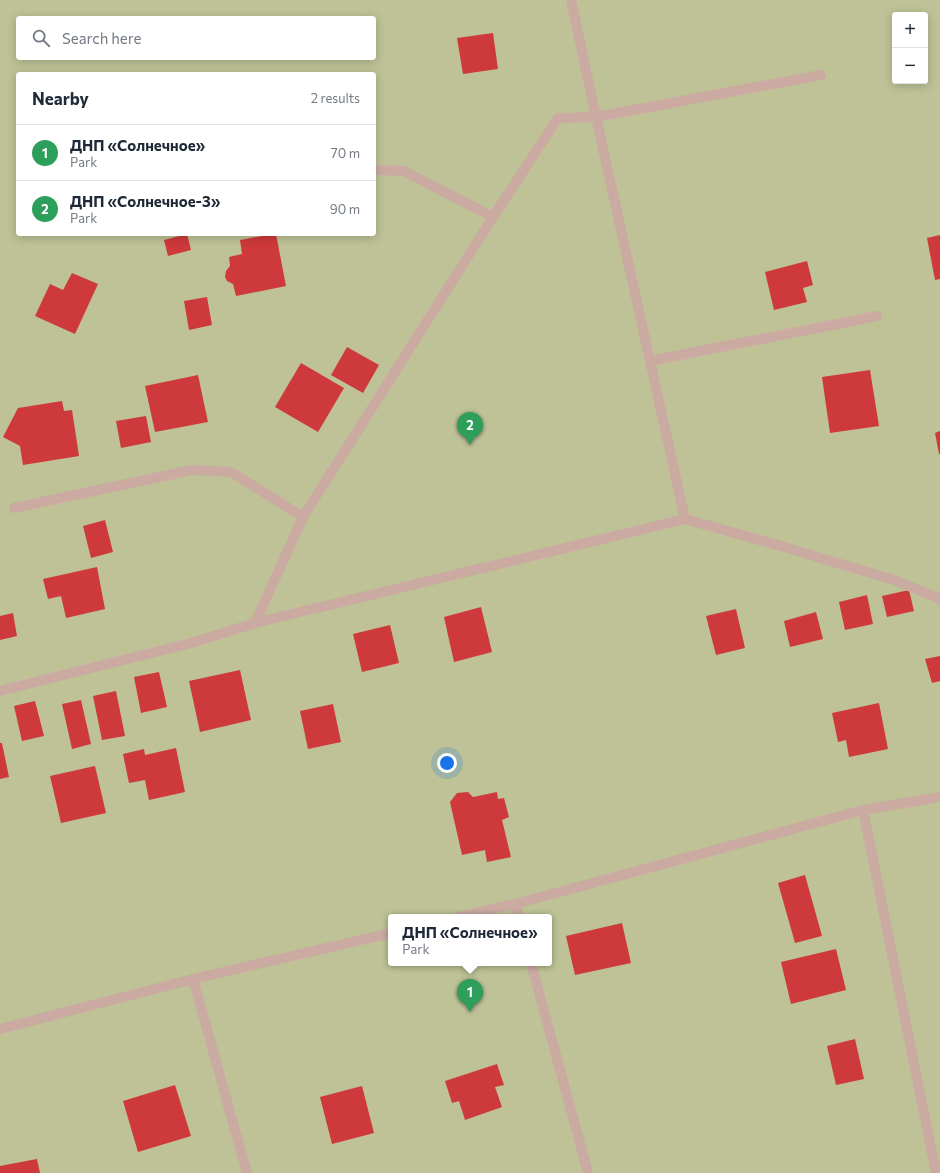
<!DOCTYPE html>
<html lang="en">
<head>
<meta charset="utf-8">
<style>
  :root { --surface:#fff; --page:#f6f6f7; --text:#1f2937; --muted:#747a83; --line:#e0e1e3; --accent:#18594d }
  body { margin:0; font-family:Commissioner,sans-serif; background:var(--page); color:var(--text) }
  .controls { position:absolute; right:12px; top:12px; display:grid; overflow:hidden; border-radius:4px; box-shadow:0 2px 10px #0003 }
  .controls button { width:36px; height:36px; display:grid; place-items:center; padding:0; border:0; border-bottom:1px solid var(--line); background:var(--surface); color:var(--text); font:20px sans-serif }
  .you { position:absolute; left:447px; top:763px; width:14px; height:14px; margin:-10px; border:3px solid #fff; border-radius:50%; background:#1a73e8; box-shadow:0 0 0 6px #1a73e833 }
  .badge { display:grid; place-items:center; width:26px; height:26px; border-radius:50%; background:var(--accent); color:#fff; font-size:13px; font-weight:700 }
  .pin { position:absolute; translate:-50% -33px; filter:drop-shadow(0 1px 2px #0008) }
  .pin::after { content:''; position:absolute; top:21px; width:14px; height:12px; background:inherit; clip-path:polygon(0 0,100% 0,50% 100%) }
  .popup { position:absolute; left:388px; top:914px; width:164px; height:52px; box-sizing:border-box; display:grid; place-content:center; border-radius:4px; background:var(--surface); filter:drop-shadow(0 1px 3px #0005); font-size:13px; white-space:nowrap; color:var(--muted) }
  .popup b { font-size:15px; color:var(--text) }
  .popup::after { content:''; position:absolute; left:50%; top:100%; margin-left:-8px; border:8px solid transparent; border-top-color:var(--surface) }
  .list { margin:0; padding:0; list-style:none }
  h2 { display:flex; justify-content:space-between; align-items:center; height:52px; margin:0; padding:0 16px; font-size:17px }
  h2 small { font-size:13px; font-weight:400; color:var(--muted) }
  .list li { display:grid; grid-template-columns:26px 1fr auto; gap:12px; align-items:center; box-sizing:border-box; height:56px; padding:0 16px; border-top:1px solid var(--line) }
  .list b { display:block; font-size:15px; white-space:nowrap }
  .list p { margin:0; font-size:13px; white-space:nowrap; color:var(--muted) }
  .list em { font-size:13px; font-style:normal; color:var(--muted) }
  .icon { flex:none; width:22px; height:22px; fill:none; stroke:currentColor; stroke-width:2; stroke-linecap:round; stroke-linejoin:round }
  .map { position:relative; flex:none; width:940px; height:1173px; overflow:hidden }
  .search { position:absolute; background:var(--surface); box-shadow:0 2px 10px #0003; left:16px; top:16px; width:360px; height:44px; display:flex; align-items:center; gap:10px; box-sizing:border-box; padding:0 14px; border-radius:4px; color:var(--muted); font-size:15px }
  .panel { position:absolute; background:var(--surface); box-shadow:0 2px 10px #0003; left:16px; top:72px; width:360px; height:164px; border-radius:4px }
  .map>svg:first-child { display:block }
  .green { fill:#bec296; fill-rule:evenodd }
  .building { fill:#ce393b }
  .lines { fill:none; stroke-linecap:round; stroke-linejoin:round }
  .minor { stroke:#cbaaa2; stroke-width:10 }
</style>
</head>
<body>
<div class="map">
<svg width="940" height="1173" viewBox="0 0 940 1173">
  <rect width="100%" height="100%" fill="#f2ded7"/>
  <path class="green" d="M0 0H940V1173H0ZM895 15H925V81H895ZM18 18H374V58H18ZM18 74H374V234H18ZM391 917H549V963H391Z"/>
  <path class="building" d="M493 33 498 69 463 74 457 38Z
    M187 234 191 250 168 256 164 240Z
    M272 234H276L286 286 236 296 233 284 227 281 225 277 226 271 230 266 229 257 242 254 240 240Z
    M940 235V279L935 280 927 238Z
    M807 261 813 285 803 288 807 302 774 310 765 272Z
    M72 273 98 284 75 334 35 316 50 284 63 290Z
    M207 297 212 325 189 330 184 301Z
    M347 347 379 365 363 393 331 375Z
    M301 363 344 388 318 432 275 407Z
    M870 370 879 426 830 433 822 377Z
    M198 375 208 422 155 432 145 386Z
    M62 401 64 411 72 410 79 456 23 465 20 446 3 437 18 408Z
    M146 416 151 442 121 448 116 421Z
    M940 431V454H939L935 433Z
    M105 520 113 552 91 558 83 526Z
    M97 567 105 609 66 618 61 596 48 599 43 579Z
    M909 590 914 611 887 617 882 596Z
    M867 595 873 624 845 630 839 602Z
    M481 607 492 652 454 662 444 617Z
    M736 609 745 648 716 655 706 616Z
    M816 612 823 639 790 647 784 621Z
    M13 613 17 636 0 640V616Z
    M390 625 399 663 362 672 353 634Z
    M940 656V681L932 683 925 659Z
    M240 670 251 720 200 732 189 681Z
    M159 672 167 707 141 713 134 677Z
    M116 691 125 736 102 740 93 696Z
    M81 700 91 744 72 749 62 704Z
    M35 701 44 736 22 741 14 706Z
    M879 703 888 749 849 757 846 740 838 742 832 713Z
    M333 704 341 742 308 749 300 711Z
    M0 743H2L9 777 0 779Z
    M176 748 185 792 149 800 145 780 129 783 123 754 144 749 145 755Z
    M95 766 106 813 61 823 50 776Z
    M468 792 473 797 497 792 498 799 504 798 509 817 502 820 511 857 487 862 485 850 462 855 450 802 457 793Z
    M805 875 822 936 795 943 778 883Z
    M622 923 631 963 575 975 566 936Z
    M836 949 846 990 791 1004 781 962Z
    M855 1039 864 1079 836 1085 827 1046Z
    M497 1064 504 1085 495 1087 502 1107 465 1120 459 1101 452 1103 445 1081Z
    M175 1085 191 1136 138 1152 123 1101Z
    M362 1086 374 1133 332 1144 320 1097Z
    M37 1159 40 1173H0V1166Z"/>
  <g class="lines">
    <path class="minor" d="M571 0 596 117 685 519
      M374 170 404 171 493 217
      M650 361 877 316
      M14 508 192 470 231 472 303 517
      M255 623 303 517 493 217 558 118 596 117 821 75
      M0 691 191 643 255 623 685 519 781 546 894 580 940 599
      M863 810 936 1173
      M515 904 519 917
      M458 917 515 904 863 810 940 797
      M531 963 588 1173
      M193 979 247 1173
      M0 1029 193 979 391 933"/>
  </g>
</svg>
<div class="controls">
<button>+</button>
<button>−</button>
</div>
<div class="you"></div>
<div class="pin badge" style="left:470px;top:1012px;background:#2e9e5b">1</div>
<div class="popup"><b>ДНП «Солнечное»</b>Park</div>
<div class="pin badge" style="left:470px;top:445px;background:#2e9e5b">2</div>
<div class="search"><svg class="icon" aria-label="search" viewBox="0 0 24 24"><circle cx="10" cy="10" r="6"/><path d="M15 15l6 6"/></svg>Search here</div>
<section class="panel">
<h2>Nearby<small>2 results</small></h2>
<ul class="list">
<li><span class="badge" style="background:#2e9e5b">1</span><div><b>ДНП «Солнечное»</b><p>Park</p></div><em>70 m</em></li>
<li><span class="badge" style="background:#2e9e5b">2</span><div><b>ДНП «Солнечное-3»</b><p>Park</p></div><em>90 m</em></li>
</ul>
</section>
</div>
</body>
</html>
